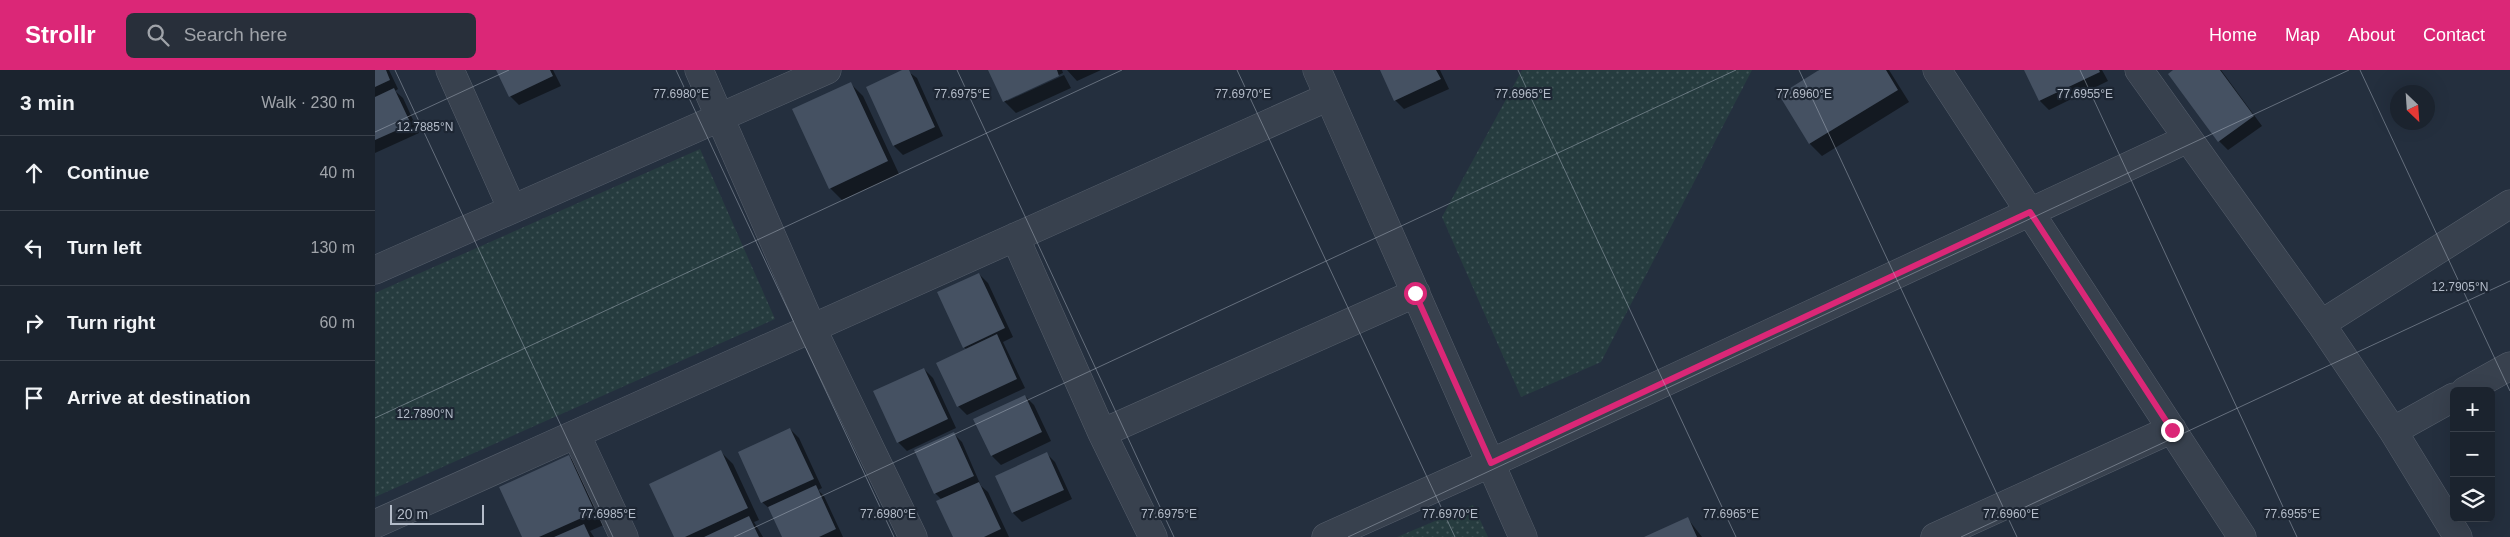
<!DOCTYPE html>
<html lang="en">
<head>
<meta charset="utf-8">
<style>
  :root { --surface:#1b232e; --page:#282f3a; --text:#f1f3f6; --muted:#a0a4aa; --line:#39404a; --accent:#db2777 }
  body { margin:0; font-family:Helvetica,sans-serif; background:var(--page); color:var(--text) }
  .controls { position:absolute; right:15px; bottom:15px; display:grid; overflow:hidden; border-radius:8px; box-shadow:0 5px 20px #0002 }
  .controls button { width:45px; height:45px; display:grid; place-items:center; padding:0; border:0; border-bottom:1px solid var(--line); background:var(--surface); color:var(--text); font:25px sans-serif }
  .compass { position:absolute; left:2015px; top:15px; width:45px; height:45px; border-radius:50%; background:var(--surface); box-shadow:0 5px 20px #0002; rotate:155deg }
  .scale { position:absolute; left:15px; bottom:12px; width:94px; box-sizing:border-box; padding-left:5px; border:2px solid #b4bcc9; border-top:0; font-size:14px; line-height:18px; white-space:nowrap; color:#b4bcc9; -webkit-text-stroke:4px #1d2633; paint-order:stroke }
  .stop { position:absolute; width:15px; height:15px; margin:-11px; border:4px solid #db2777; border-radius:50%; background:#fff }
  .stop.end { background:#db2777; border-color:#fff; box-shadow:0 1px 5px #0008 }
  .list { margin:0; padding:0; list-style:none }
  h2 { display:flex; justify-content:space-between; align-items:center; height:65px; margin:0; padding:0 20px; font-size:21px }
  h2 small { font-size:16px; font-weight:400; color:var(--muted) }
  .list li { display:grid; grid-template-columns:32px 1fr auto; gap:15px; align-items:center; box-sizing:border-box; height:75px; padding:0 20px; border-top:1px solid var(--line) }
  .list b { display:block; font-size:19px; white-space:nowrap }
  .list em { font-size:16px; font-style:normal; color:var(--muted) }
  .icon { flex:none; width:28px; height:28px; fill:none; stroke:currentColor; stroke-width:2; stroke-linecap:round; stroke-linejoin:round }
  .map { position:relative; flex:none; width:2135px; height:467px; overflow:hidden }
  header { display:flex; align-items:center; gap:30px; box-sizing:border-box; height:70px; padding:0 25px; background:var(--accent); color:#fff }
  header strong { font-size:24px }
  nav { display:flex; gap:28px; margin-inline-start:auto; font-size:18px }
  .search { width:350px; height:45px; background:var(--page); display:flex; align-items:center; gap:12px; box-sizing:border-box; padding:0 18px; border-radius:8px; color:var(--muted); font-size:19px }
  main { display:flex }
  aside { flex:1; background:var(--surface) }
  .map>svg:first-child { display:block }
  .park { fill:url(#park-dots) }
  .shadow { fill:#0007 }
  .building { fill:#455162 }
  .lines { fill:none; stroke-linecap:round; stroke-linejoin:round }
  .minor-casing { stroke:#565f6c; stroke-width:29 }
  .minor { stroke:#38414e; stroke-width:28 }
  .route { stroke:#db2777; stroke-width:6 }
  .ticks { fill:none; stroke:#b4bcc9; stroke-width:1; stroke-opacity:0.45 }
  .ticks-label { font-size:12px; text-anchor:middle; fill:#b4bcc9; stroke:#1d2633; stroke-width:4.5; stroke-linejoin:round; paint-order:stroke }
</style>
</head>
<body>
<header>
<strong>Strollr</strong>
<div class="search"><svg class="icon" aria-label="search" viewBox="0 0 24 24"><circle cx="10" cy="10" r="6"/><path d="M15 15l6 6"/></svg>Search here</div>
<nav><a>Home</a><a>Map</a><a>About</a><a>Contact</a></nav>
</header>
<main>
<aside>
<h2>3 min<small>Walk · 230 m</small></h2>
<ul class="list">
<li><svg class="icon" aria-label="ahead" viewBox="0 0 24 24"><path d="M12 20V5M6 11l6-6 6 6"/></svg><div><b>Continue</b></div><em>40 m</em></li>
<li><svg class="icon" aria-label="left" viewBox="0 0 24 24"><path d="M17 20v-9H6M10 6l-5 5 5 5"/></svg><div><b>Turn left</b></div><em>130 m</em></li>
<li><svg class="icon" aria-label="right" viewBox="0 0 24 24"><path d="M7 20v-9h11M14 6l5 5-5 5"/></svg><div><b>Turn right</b></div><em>60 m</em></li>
<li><svg class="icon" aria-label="arrive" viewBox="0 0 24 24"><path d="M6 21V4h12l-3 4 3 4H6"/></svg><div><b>Arrive at destination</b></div></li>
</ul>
</aside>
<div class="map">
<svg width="2135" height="467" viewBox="0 0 2135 467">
  <defs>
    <pattern id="park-dots" width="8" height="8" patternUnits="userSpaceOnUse" patternTransform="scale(1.25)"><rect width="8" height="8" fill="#263c3f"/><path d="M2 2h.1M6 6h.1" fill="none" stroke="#435659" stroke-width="1.8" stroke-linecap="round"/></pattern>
  </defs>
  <rect width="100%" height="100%" fill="#242f3e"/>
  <path class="park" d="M1147 0H1377L1226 292 1146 327 1067 147Z
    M325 79 400 249 0 427V223Z
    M1098 435 1113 467H1022Z"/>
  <path class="shadow" d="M0 0H14L23 19 20 21 28 28 44 63 0 83Z
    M123 0H178L186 16 144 35 135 26Z
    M531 0 542 8 568 66 528 85 519 76 492 17Z
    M614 0H687L688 3 632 28V31L689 5 696 18 641 43 629 31Z
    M692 0H726L702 11Z
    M1006 0H1065L1074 19 1029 39 1020 30Z
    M1443 0H1514L1534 32 1447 86 1435 74 1406 25 1444 2Z
    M1650 0H1727L1733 11 1674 40 1665 31Z
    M1800 0H1846L1887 56 1853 80 1844 71Z
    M476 14 488 26 524 104 467 130 455 118Z
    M604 204 613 213 638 267 628 272 650 318 592 345 583 336 592 280 589 277Z
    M549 299 558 308 581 358 532 381 523 372Z
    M650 326 659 335 676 371 626 395 617 386Z
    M415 359 424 368 447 418 443 420 449 426 468 467H408L396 440 387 432Z
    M578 363 587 372 606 416 613 422 634 467H580L567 430 560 423Z
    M346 382 358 394 384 450 379 452 388 467H300Z
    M671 383 680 392 697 429 647 452 638 443 622 407Z
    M194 386 206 399 231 454 215 461 219 467H148Z
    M1313 449 1327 467H1272Z"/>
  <path class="building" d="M0 0H11L15 10 0 17Z
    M121 0H175L178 6 134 27Z
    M527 0H534L560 57 518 76 491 17Z
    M613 0H682L684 6 628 32Z
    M1005 0H1061L1066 9 1019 31Z
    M1444 0H1511L1523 20 1434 74 1404 25Z
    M1649 0H1724L1725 2 1664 31Z
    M1798 0H1845L1879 46 1843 72 1793 4Z
    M476 12 513 91 454 119 417 39Z
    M19 18 36 54 0 70V27Z
    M604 203 630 258 588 278 562 222Z
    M622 264 642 309 582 337 561 293Z
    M549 298 573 349 522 373 498 321Z
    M650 325 667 362 616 386 598 349Z
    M415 358 439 409 386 433 363 382Z
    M579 362 599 406 559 424 539 380Z
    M346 380 373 438 310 467H299L274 414Z
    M672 382 689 420 637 443 620 406Z
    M194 385 220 442 164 467H147L124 417Z
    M604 412 626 459 609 467H578L561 431Z
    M441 415 461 459 444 467H407L393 437Z
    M374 446 384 467H329Z
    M1313 447 1322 467H1269Z
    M209 454 215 467H179Z"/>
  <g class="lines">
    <defs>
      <path id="minor" d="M75 0 137 139
        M324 0 437 258 538 467
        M942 0 1148 467
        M1562 0 1867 467
        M1764 0 1946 254 2018 361 2083 467
        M640 167 727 363 778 467
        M0 200 452 0
        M1946 254 2135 134
        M2090 321 2135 296
        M2018 361 2079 327
        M727 363 1041 223
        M201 364 249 467
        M0 454 953 27
        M951 467 1116 393 1812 69
        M1560 467 1797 359"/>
    </defs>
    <use href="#minor" class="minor-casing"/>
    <use href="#minor" class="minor"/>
  </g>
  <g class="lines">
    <path class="route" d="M1040 223 1116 393 1655 142 1797 360"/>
  </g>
  <path class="ticks" d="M20 0 238 467M301 0 519 467M582 0 799 467M862 0 1080 467M1143 0 1361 467M1424 0 1642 467M1705 0 1922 467M1985 0 2135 321M0 62 134 0M0 348 747 0M359 467 1361 0M973 467 1974 0M1586 467 2135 211"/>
  <g class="ticks-label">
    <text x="306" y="28">77.6980°E</text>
    <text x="587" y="28">77.6975°E</text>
    <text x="868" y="28">77.6970°E</text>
    <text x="1148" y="28">77.6965°E</text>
    <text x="1429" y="28">77.6960°E</text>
    <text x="1710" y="28">77.6955°E</text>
    <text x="50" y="61">12.7885°N</text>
    <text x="2085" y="221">12.7905°N</text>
    <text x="50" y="348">12.7890°N</text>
    <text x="233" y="448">77.6985°E</text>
    <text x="513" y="448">77.6980°E</text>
    <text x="794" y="448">77.6975°E</text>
    <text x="1075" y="448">77.6970°E</text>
    <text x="1356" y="448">77.6965°E</text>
    <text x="1636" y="448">77.6960°E</text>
    <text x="1917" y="448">77.6955°E</text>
  </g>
</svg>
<div class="controls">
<button>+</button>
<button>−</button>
<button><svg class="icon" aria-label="layers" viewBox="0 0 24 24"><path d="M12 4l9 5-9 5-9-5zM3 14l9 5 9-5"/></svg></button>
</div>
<svg class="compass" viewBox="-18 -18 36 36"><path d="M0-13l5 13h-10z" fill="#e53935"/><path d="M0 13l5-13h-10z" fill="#a0a4aa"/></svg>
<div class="scale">20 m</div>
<div class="stop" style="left:1040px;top:223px"></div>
<div class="stop end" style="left:1797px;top:360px"></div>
</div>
</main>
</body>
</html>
